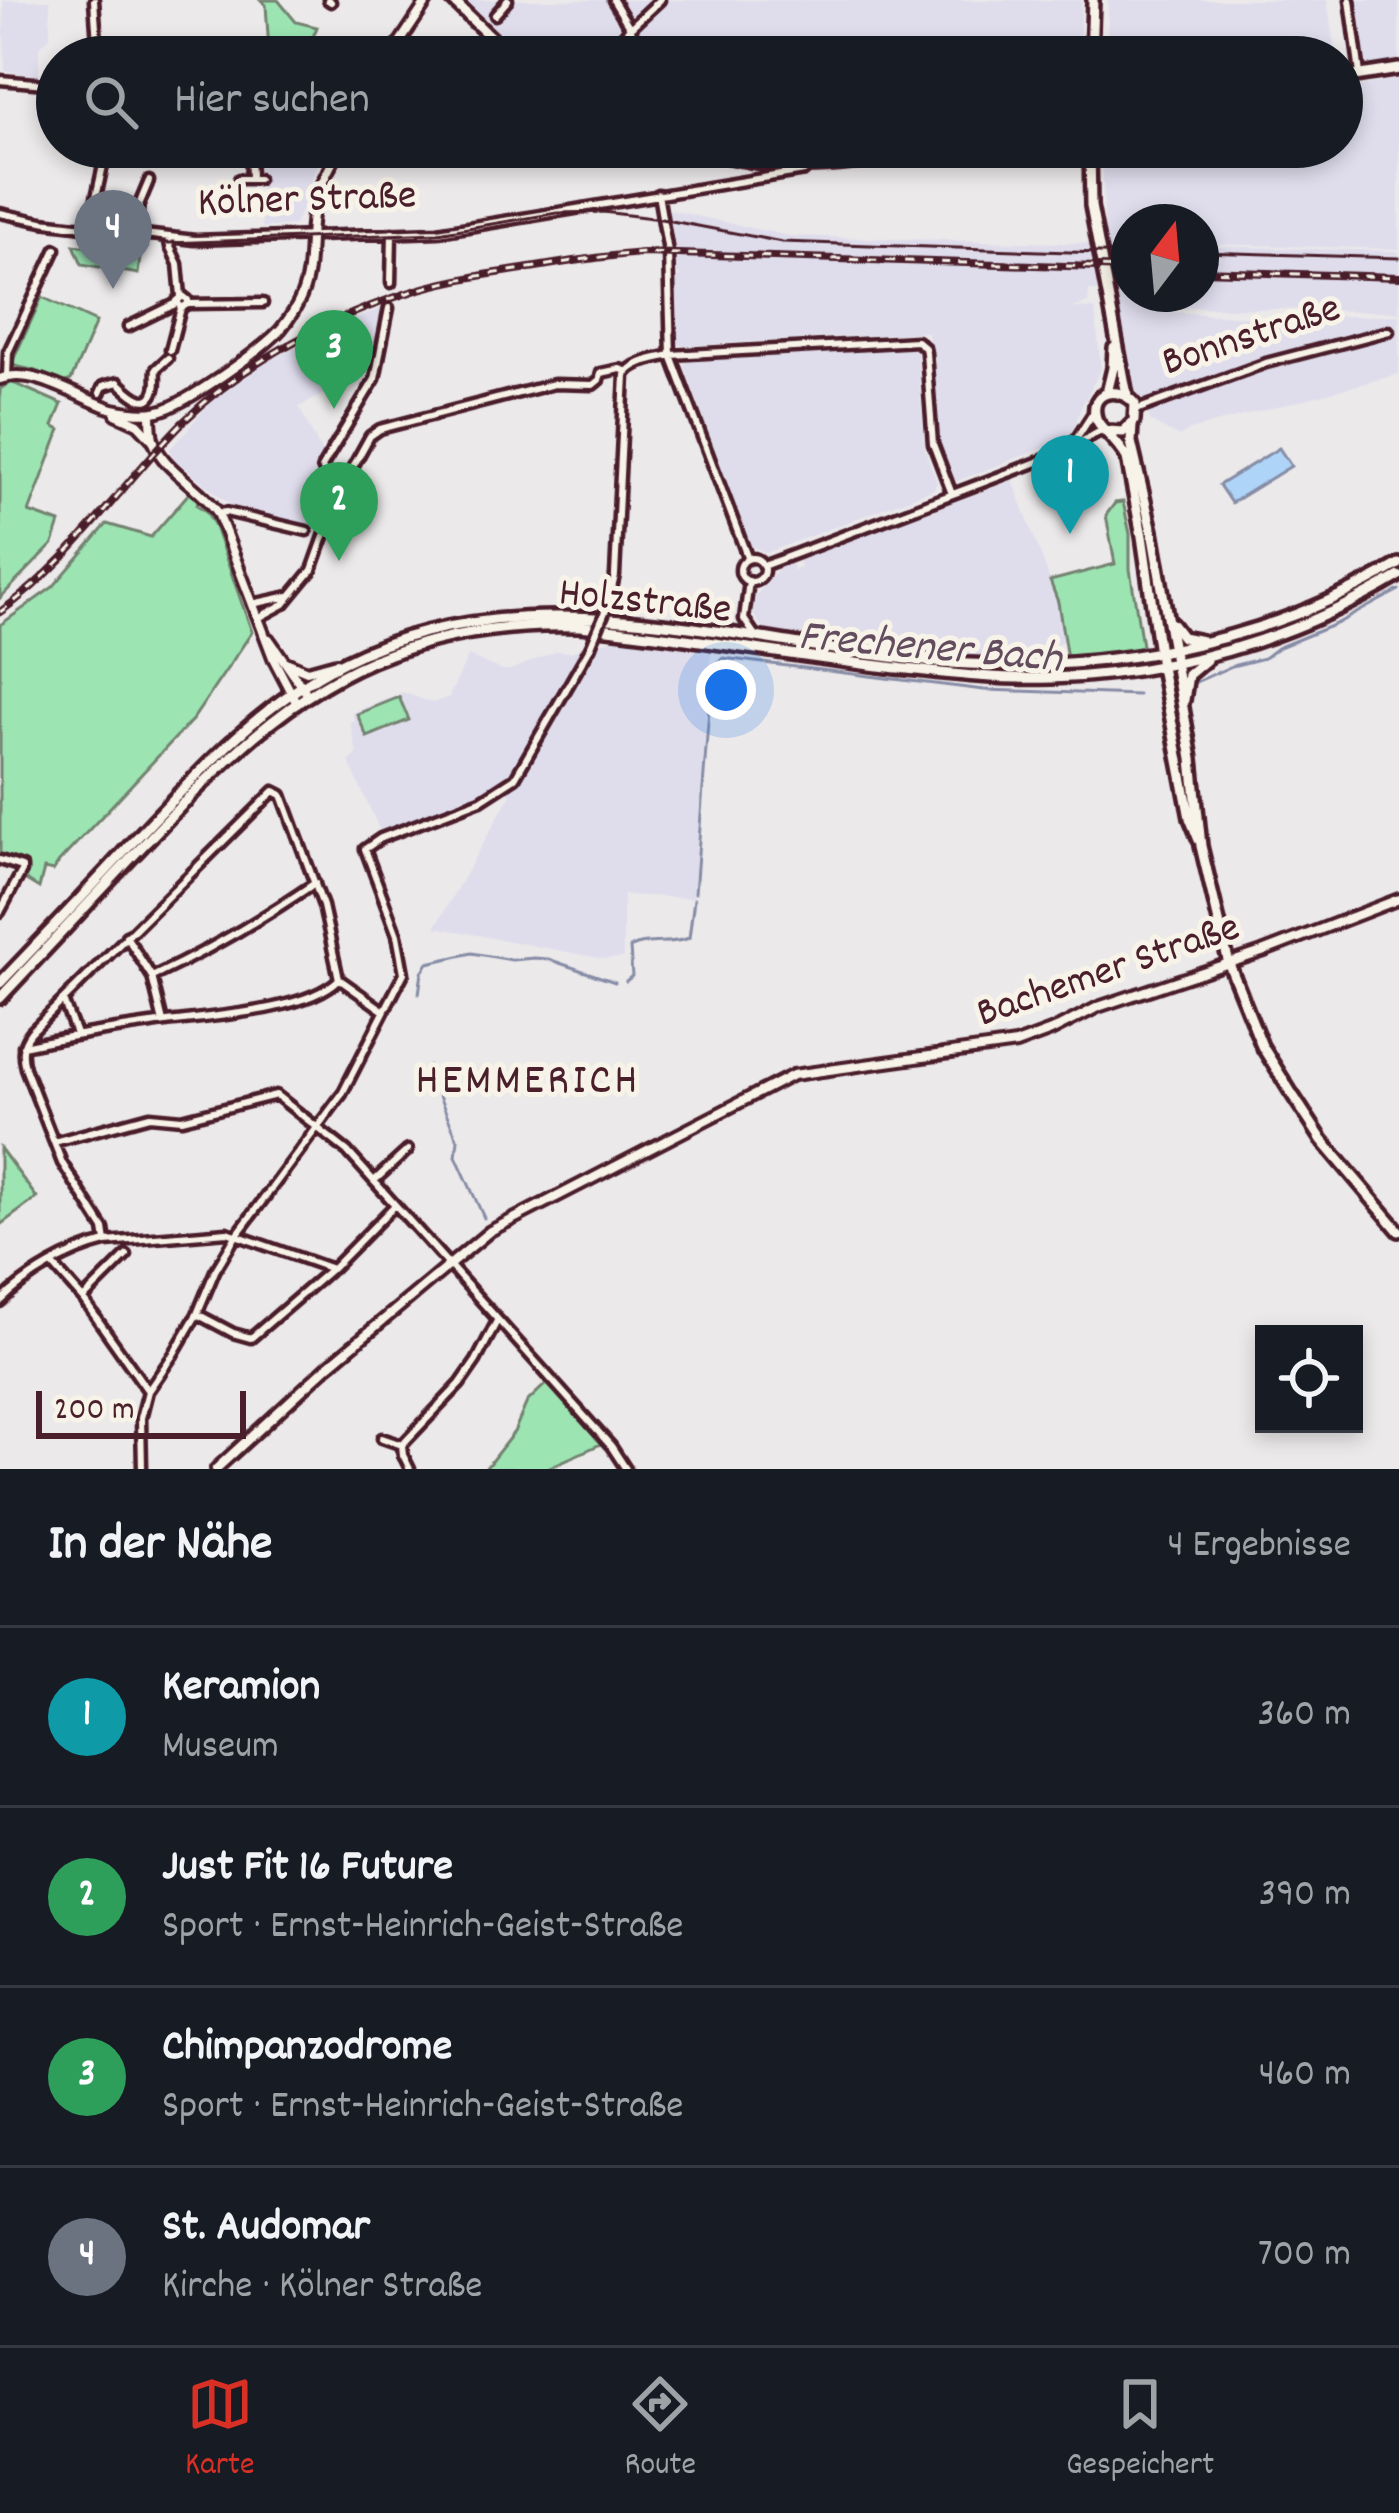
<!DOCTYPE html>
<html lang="de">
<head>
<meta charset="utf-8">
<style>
  :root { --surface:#171b24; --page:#242831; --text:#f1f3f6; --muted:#9ea1a6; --line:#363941; --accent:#d93025 }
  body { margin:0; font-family:Dekko,sans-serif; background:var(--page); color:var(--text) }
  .controls { position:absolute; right:36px; bottom:36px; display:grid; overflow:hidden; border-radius:0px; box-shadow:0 6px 18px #0003 }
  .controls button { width:108px; height:108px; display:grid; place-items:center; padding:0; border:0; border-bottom:3px solid var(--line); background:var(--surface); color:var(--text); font:60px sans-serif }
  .compass { position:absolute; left:1111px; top:204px; width:108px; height:108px; border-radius:50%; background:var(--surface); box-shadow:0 6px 18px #0003; rotate:16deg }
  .scale { position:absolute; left:36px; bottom:30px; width:210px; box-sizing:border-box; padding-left:12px; border:6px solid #4a1f2b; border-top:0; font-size:33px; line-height:42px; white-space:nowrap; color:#4a1f2b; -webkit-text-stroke:9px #f7f3e8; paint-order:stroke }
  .you { position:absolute; left:726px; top:690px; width:42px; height:42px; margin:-30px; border:9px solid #fff; border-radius:50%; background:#1a73e8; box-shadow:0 0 0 18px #1a73e833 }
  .badge { display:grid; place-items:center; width:78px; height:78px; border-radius:50%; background:var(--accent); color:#fff; font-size:39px; font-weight:700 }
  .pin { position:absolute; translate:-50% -99px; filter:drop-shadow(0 3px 6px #0008) }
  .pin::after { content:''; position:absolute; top:63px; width:42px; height:36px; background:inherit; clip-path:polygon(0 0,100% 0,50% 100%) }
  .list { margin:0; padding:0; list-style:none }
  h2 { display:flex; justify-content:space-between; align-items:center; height:156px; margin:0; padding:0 48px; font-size:51px }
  h2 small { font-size:39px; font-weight:400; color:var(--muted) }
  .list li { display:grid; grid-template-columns:78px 1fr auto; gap:36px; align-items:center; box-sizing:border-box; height:180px; padding:0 48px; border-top:3px solid var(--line) }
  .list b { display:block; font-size:45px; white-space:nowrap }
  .list p { margin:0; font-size:39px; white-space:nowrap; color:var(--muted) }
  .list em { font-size:39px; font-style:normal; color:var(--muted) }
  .icon { flex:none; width:66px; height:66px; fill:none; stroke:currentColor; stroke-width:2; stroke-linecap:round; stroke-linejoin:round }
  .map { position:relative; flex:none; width:1399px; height:1469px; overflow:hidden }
  .search { position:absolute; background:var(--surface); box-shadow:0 6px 18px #0003; left:36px; right:36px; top:36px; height:132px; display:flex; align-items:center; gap:30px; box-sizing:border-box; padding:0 42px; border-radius:66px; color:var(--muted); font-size:45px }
  .sheet { height:876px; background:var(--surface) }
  nav { display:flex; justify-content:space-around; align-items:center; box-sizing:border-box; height:168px; border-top:3px solid var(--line); background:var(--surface); font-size:33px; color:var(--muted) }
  nav a { display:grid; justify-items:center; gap:6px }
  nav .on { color:var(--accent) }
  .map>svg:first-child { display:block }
  .built { fill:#dfddec }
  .green { fill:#9ce5b3; stroke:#73826f; stroke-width:3 }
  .water { fill:#aed5f8; stroke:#868ca6; stroke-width:3 }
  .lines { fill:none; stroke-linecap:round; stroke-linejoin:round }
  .stream { stroke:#868ca6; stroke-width:3 }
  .minor-casing { stroke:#4a1f2b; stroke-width:15 }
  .tertiary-casing { stroke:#4a1f2b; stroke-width:16 }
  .secondary-casing { stroke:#4a1f2b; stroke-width:18 }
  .minor { stroke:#f7f3e8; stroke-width:6 }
  .tertiary { stroke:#f7f3e8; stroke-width:8 }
  .secondary { stroke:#f7f3e8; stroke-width:9 }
  .tram { stroke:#4a1f2b; stroke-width:3 }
  .rail-casing { stroke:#4a1f2b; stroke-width:8 }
  .rail { stroke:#f7f3e8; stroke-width:3; stroke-dasharray:9; stroke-linecap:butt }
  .minor-bridge-casing { stroke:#4a1f2b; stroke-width:15; stroke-linecap:butt }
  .minor-bridge { stroke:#f7f3e8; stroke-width:6 }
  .labels { text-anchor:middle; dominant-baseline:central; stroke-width:10; stroke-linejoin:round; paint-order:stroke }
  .street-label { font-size:42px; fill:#4a1f2b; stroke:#f7f3e8 }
  .water-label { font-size:45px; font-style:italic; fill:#634c5e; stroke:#f7f3e8 }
  .neighbourhood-label { font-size:45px; letter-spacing:3px; fill:#4a1f2b; stroke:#f7f3e8 }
</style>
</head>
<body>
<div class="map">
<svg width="1399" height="1469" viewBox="0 0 1399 1469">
  <rect width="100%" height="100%" fill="#ece9ea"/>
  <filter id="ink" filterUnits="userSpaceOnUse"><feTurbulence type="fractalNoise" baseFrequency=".00833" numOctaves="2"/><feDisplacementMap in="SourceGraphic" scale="24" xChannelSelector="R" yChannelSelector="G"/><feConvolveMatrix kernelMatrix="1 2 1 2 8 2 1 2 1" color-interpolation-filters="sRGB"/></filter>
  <g filter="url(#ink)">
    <path class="built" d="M3 0H50V37L39 47V76L5 71Z
      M465 0H1082L1078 57H525Z
      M1108 0H1327L1336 57H1107Z
      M1356 0H1399V60L1365 66Z
      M1399 79V249L1201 244V222H1129L1128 244 1129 294H1201V246L1399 251V312L1194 307 1151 311 1270 318 1399 315V374L1190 430 1179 437 1151 422 1143 399 1129 384 1113 292 1089 291 1088 303 1073 308 1095 309 1101 369 1080 410 1075 426 1066 437 1054 444 957 481 950 478 938 444 928 332 682 346 678 343 676 280 680 276 671 265 673 250 665 209 789 236 1105 244 1102 147H1342V89Z
      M286 147 293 157 304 147H324L323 152 312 177V183H315L294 225 262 228 260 169 257 164Z
      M724 147H882L808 159Z
      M385 307 374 369 299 407 323 455 327 478 311 527 252 514 251 511 232 506 173 458 170 449 211 402 265 363 339 325Z
      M911 348 917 352 925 450 937 482 934 489 766 553 751 546 684 366 687 360Z
      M1013 480 1058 602 1064 639 1040 658 967 657 878 648 784 634 764 630 753 614 755 597 779 568 791 563 794 570 801 567 799 560Z
      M618 638 711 652 693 898 623 895V958L604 959 435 927 511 794 496 782 466 800 380 831 349 762 357 754 350 722 354 720 352 713 403 692 432 703 449 697 468 656 501 670H510L557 651 570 652Z"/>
    <path class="green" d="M261 0H278L296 22 317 27 308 49 269 51 266 5Z
      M91 239 147 248 140 258 138 274 82 264 74 245 90 247Z
      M42 297 96 322 71 380 64 383 36 371 11 365Z
      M11 382 62 404 53 426 60 430 29 512 60 523 53 544 0 598V389Z
      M190 492 198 500 197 505 206 511 214 524 252 632 193 719 59 862 53 871 44 869 39 888 21 877 27 863 0 855V625L53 587 107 524 151 537Z
      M1123 502 1130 534V569L1143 652 1067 659 1058 602 1050 581 1115 564 1106 515 1115 503Z
      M399 697 409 720 367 737 357 714Z
      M0 1148 37 1198 0 1225Z
      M548 1382 603 1443 545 1469H485L514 1432 527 1402Z"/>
    <path class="water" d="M1279 448 1291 466 1231 503 1219 485Z"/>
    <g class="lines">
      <path class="stream" d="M1196 682 1232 666 1264 658 1277 648 1338 623 1399 590
        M695 893 711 682 713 667 723 658 984 690 1138 695
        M626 981 632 976 630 948C647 938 670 946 689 938L694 899
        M419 994 422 972 428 963 472 953 512 960 534 958 548 959 615 982
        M429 1066 427 1069 458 1140 456 1156 484 1218"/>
      <defs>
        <path id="minor" d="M94 0 98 57
          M328 0 331 2
          M613 0 630 28 643 57
          M1350 0 1360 74
          M495 15 508 0
          M609 51 630 28 660 0
          M265 57 268 54
          M0 80 57 85
          M250 147 251 179
          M239 179H258
          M658 194 668 252 671 355 748 559
          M0 213 42 222 195 240 438 232 804 171
          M90 225 107 147
          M135 232 139 205 149 181
          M168 237 170 247 178 264 181 296
          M391 283 392 233
          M183 296 188 300V304L181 308 177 301Z
          M188 304 263 303
          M128 327 177 303
          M170 350 181 308
          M7 376 8 352 56 249
          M600 377 601 373 620 369 626 371
          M100 393 103 386 118 382C126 389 148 414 155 389 157 383 155 376 156 369L168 358
          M1136 410 1266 363 1389 331
          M1073 444 1095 410
          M335 483a10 10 0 1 1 20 0a10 10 0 1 1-20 0Z
          M349 474 370 436 380 429 554 384 593 385 599 380
          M336 478 324 472 322 467 375 379 389 308
          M218 513 226 512 307 531
          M740 570a12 12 0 1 1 24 0a12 12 0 1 1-24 0Z
          M763 566 1061 453 1104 429
          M749 581 744 619 754 634
          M609 602 615 575 625 375C633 361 655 359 671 355L917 341 925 348 926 353 933 444 952 494
          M252 604 289 596
          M258 618 284 604 312 570 340 492
          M0 860 22 867V871L0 912
          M126 936 152 977 163 1022
          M152 977C210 950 262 919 315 883
          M63 1000 76 1034
          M23 1046C65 1037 108 1030 151 1024 198 1017 306 1013 339 979
          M54 1142 150 1116 182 1119 276 1095 347 1151 611 1446 626 1469
          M374 1181 408 1150
          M106 1242 104 1229 62 1163 25 1068C21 1053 22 1044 31 1032L274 791 282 795 323 906 339 979 384 1011
          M53 1265 83 1299 148 1391
          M83 1299 127 1255
          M0 1302C27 1275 69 1251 106 1242L227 1232 332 1269 395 1205
          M197 1314 233 1333 251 1338 331 1269
          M382 1438 402 1445
          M142 1469 141 1418 148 1391 173 1355 197 1314 215 1271 236 1236 342 1094 404 973 397 935 365 849 381 838 481 800 515 778 590 648
          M410 1469 403 1455 402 1445 460 1384 476 1361 497 1321"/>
        <path id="tertiary" d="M390 57 428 0
          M0 379C34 366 79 399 113 409 127 412 145 415 159 411 185 405 263 349 281 329 289 319 296 309 301 297 312 271 308 243 312 215 315 192 330 168 340 147
          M151 413C151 422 151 433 154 442 162 469 202 488 218 513L274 660 297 704
          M116 414 138 424 152 439
          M269 639 305 691
          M288 663 307 671 336 663
          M216 1469 327 1367 490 1231 793 1075 1016 1044 1051 1031 1098 1007 1262 952 1399 899"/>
        <path id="secondary" d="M452 0 511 57
          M1091 57 1093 0
          M1342 78 1399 69
          M678 147C719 155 760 165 801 166 852 166 904 155 953 147
          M1090 147 1091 206 1127 395
          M1107 393 1113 368 1114 348
          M1132 425 1131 442 1152 531 1192 759 1201 846 1229 964 1262 1046 1290 1091 1322 1140 1399 1231
          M1108 431 1123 432 1134 421 1135 404C1119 384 1088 391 1096 418 1098 427 1119 442 1127 458L1142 536 1161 667 1190 818 1199 840
          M1172 624 1182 637 1202 641
          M1184 700 1188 675 1206 660
          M0 983C44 937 88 891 131 844 195 776 259 704 344 662 526 571 735 643 926 661 1089 676 1257 649 1399 564
          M0 998C44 951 88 904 132 857 206 779 286 691 390 654 451 632 515 624 579 626 683 636 785 655 888 667 942 673 997 680 1052 678 1176 673 1292 640 1399 576"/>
      </defs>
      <use href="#minor" class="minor-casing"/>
      <use href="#tertiary" class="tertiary-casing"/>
      <use href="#secondary" class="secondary-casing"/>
      <use href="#minor" class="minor"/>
      <use href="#tertiary" class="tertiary"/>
      <use href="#secondary" class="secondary"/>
      <path class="tram" d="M0 218 95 235 169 243 438 233 557 213 603 212 661 219 782 242 1129 254
        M1201 252 1399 258"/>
      <defs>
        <path id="rail" d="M1201 271 1399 277
          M0 612C73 561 121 484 183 422 247 360 335 315 420 289 458 278 497 273 536 267 572 261 608 255 645 253L1129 268"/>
      </defs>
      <use href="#rail" class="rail-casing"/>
      <use href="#rail" class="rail"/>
      <defs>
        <path id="minor-bridge" d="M590 648 609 602"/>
      </defs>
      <use href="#minor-bridge" class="minor-bridge-casing"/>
      <use href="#minor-bridge" class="minor-bridge"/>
    </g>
  </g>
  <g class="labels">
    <g class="street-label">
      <text transform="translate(307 202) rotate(-2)">Kölner Straße</text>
      <text transform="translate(1252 338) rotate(-18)">Bonnstraße</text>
      <text transform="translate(645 604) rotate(6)">Holzstraße</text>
      <text transform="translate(1109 973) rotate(-19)">Bachemer Straße</text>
    </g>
    <g class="water-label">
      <text transform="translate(930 650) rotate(5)">Frechener Bach</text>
    </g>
    <g class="neighbourhood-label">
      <text x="528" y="1083">HEMMERICH</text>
    </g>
  </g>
</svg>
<div class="controls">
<button><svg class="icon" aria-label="locate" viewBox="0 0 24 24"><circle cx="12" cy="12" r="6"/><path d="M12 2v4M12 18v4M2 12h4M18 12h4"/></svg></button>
</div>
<svg class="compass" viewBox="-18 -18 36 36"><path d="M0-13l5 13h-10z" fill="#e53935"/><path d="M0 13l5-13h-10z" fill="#9ea1a6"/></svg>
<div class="scale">200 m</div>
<div class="you"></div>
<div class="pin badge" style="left:1070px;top:534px;background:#0f9aa8">1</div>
<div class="pin badge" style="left:339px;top:561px;background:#2e9e5b">2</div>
<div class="pin badge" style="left:334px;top:409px;background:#2e9e5b">3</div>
<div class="pin badge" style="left:113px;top:289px;background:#6b7280">4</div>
<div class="search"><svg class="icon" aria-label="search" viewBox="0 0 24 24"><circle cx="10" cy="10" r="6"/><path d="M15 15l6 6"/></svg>Hier suchen</div>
</div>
<section class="sheet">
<h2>In der Nähe<small>4 Ergebnisse</small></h2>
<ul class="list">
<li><span class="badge" style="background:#0f9aa8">1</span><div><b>Keramion</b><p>Museum</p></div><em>360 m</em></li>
<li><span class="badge" style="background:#2e9e5b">2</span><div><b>Just Fit 16 Future</b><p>Sport · Ernst-Heinrich-Geist-Straße</p></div><em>390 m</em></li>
<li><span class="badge" style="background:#2e9e5b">3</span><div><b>Chimpanzodrome</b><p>Sport · Ernst-Heinrich-Geist-Straße</p></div><em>460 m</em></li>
<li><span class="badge" style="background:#6b7280">4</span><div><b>St. Audomar</b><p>Kirche · Kölner Straße</p></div><em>700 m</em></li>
</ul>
</section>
<nav>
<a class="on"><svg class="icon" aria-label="map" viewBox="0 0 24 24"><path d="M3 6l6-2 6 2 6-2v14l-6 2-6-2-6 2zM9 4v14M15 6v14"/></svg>Karte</a>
<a><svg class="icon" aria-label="directions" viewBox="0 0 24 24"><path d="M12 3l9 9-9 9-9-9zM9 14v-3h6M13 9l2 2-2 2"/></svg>Route</a>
<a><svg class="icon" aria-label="saved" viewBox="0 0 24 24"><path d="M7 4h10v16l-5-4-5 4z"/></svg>Gespeichert</a>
</nav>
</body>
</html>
